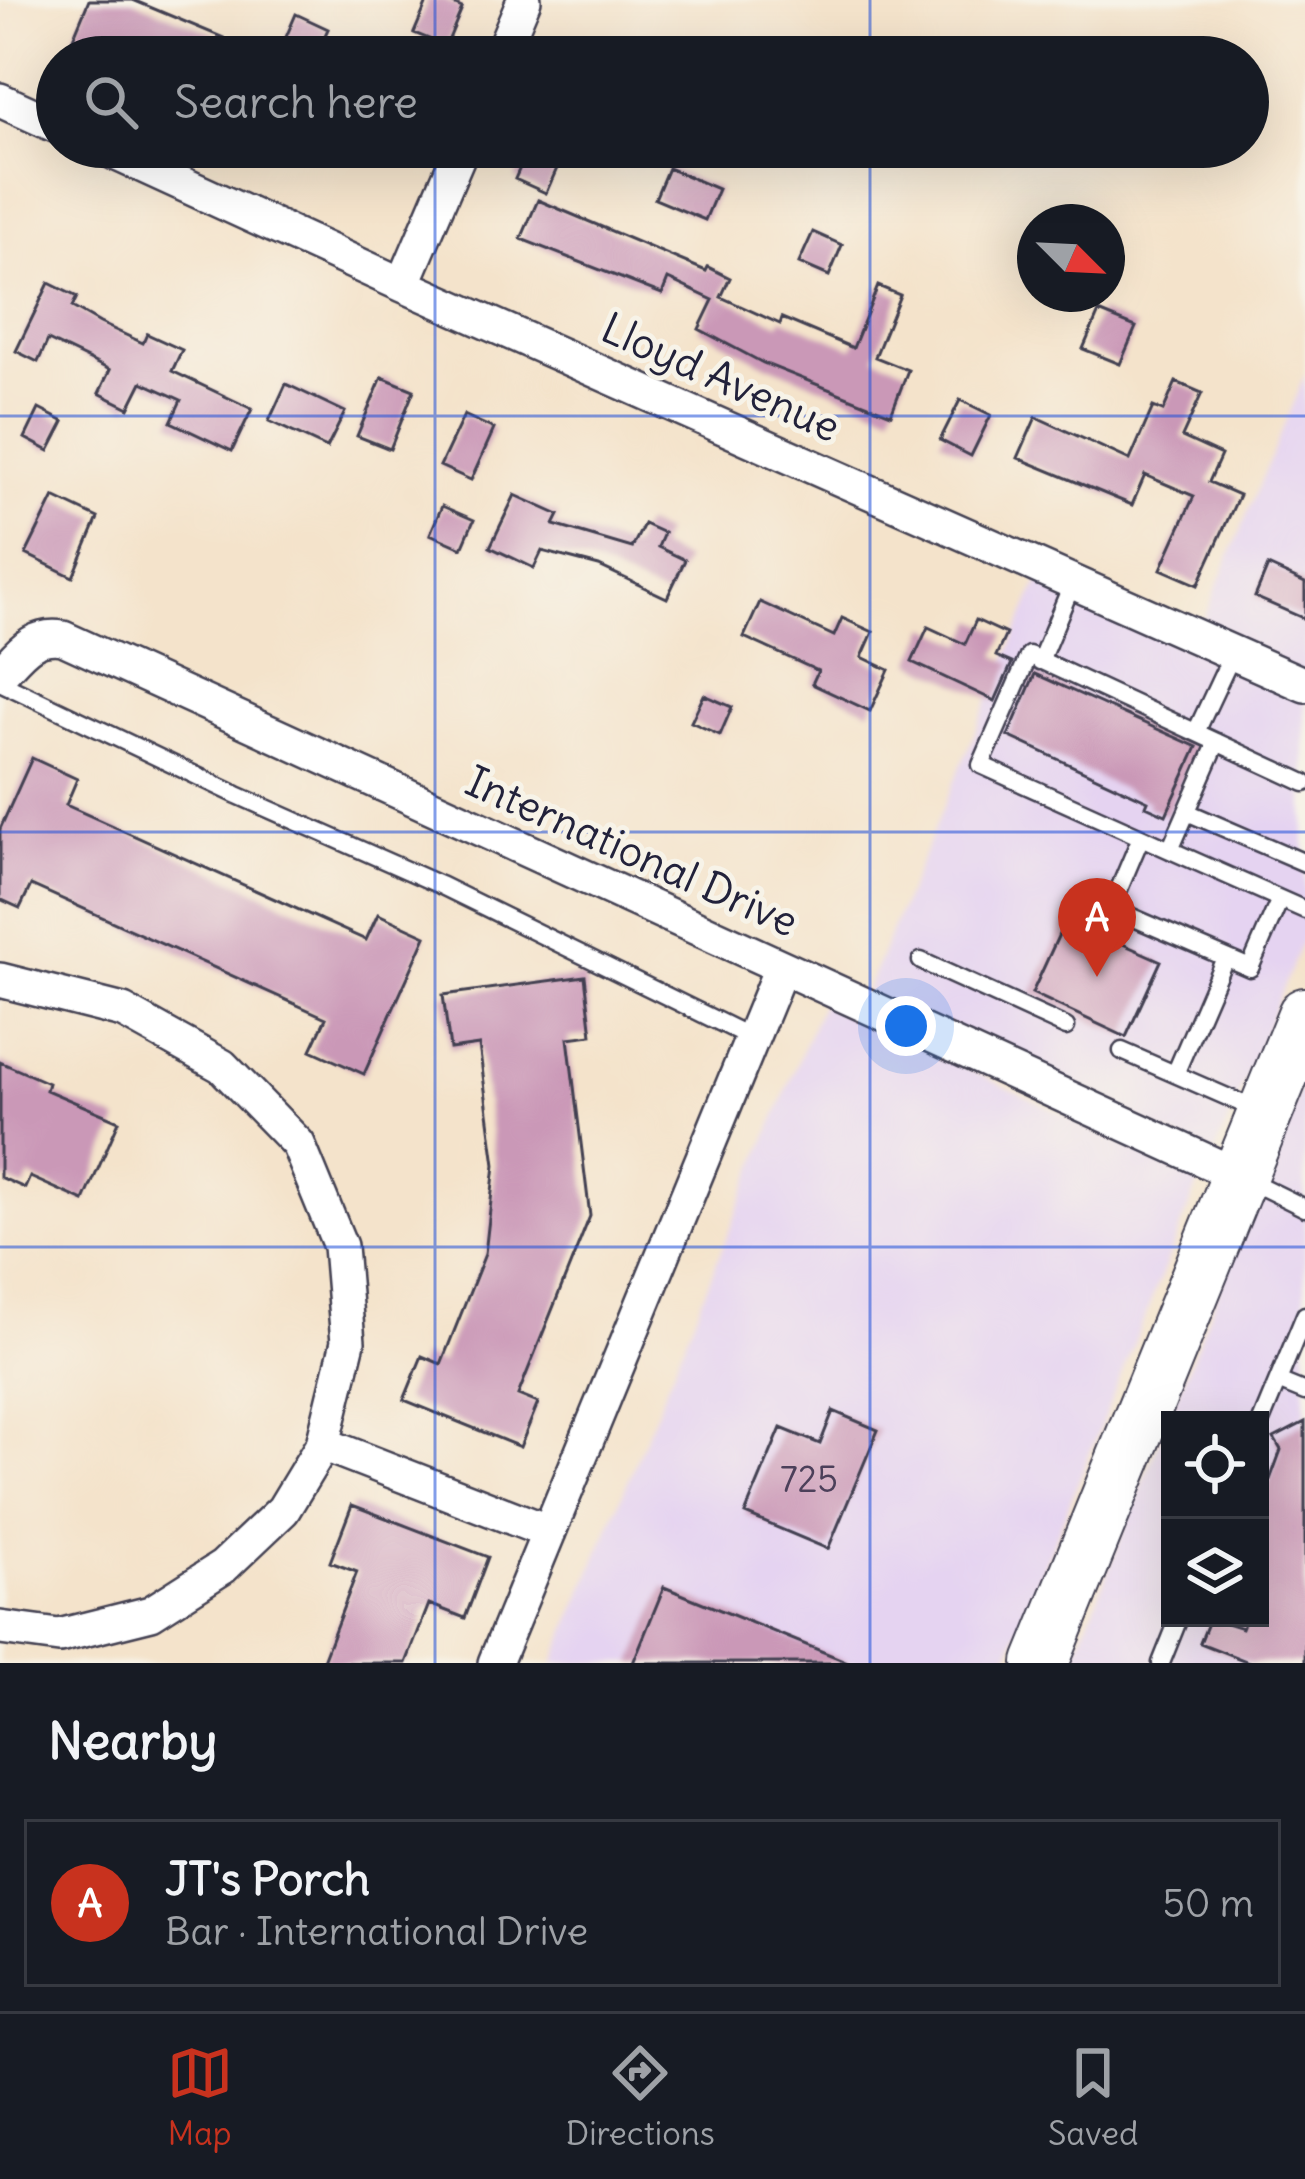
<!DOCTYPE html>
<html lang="en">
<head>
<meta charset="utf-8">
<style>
  :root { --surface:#171b24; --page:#20242c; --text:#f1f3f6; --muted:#9ea1a6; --line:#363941; --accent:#c8321e }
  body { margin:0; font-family:Delius,sans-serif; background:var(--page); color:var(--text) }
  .controls { position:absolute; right:36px; bottom:36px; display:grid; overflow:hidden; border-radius:0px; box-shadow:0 12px 48px #0002 }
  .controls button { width:108px; height:108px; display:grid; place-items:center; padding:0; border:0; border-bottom:3px solid var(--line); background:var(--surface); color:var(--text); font:60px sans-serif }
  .compass { position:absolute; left:1017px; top:204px; width:108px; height:108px; border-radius:50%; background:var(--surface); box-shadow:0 12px 48px #0002; rotate:114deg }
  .you { position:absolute; left:906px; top:1026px; width:42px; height:42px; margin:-30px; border:9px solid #fff; border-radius:50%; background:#1a73e8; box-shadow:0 0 0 18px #1a73e833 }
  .badge { display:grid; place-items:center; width:78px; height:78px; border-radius:50%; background:var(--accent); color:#fff; font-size:39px; font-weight:700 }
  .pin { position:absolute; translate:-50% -99px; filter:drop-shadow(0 3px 6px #0008) }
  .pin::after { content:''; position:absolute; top:63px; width:42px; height:36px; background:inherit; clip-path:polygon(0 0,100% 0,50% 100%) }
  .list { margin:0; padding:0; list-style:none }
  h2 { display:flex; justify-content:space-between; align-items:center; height:156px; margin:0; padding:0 48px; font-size:51px }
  h2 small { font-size:39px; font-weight:400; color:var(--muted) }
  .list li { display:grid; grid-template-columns:78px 1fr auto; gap:36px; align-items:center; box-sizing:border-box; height:168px; margin:0 24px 24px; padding:0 24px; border:3px solid var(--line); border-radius:0px }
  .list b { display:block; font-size:45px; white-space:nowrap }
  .list p { margin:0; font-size:39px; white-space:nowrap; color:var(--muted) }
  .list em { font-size:39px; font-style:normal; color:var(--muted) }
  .icon { flex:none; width:66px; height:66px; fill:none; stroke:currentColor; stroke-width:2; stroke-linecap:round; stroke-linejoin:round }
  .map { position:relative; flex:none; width:1305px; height:1663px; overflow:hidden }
  .search { position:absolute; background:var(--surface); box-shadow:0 12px 48px #0002; left:36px; right:36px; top:36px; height:132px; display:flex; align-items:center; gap:30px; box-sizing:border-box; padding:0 42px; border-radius:66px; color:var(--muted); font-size:45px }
  .sheet { height:348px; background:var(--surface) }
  nav { display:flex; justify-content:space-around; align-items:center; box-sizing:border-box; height:168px; border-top:3px solid var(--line); background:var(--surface); font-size:33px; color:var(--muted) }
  nav a { display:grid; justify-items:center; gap:6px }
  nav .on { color:var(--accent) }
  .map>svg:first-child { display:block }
  .built { fill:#e5d3f1; fill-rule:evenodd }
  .building { fill:#ca98b7 }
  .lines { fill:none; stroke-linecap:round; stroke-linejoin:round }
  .service-casing { stroke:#423f51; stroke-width:21 }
  .minor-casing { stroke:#423f51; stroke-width:38 }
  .primary-casing { stroke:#423f51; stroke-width:58 }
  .service { stroke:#fff; stroke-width:16 }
  .minor { stroke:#fff; stroke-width:33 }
  .primary { stroke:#fff; stroke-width:54 }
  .grid { fill:none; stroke:#1d4ed8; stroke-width:3; stroke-opacity:0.55 }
  .labels { text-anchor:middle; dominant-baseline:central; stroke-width:10; stroke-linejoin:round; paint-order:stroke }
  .number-label { font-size:36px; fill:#4c405a }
  .street-label { font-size:42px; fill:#22223b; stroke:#f7f3e8 }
</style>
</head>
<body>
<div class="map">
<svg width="1305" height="1663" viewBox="0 0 1305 1663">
  <rect width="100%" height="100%" fill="#f7f3e8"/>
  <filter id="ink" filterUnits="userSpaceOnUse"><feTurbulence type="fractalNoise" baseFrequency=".00833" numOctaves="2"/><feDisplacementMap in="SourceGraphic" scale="24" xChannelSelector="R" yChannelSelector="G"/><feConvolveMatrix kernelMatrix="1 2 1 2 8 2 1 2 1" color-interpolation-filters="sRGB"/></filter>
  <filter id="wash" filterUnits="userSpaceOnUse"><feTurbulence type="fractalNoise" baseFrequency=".004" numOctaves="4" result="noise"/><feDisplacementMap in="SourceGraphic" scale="48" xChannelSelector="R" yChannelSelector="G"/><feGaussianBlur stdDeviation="2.7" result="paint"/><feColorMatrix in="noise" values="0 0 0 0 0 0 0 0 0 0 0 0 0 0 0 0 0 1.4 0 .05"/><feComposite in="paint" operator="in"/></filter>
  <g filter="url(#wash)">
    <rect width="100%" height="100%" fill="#f4e3cb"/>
    <path class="built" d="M1305 374V934L1214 1155 865 993 1039 581 1192 648Z
      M823 1000 1200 1180 1005 1663H554Z
      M1305 1077V1663H1072L1268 1165ZM1170 1420H1260V1618H1170Z"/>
    <g id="blocks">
      <path class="building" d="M89 0H133L224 38 216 57H90L69 48Z
        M428 0H444L462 8 446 46 414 33Z
        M296 14 328 29 315 57H293L280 51Z
        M529 147 562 157 546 193 515 179Z
        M668 168 718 189 705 220 655 199Z
        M538 200 706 271 708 267 730 278 721 297 780 324 782 318 853 348 878 286 900 295 875 357 908 370 891 414 763 363 699 329 713 300 668 279 662 294 521 239Z
        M813 232 842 245 829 276 799 263Z
        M49 283 77 297 72 307 100 323 143 343 147 334 182 350 172 371 252 409 232 451 171 422 181 400 142 382 129 408 99 393 110 370 48 340 38 362 16 351Z
        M1099 312 1136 327 1120 364 1083 349Z
        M382 377 414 390 390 449 357 436Z
        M1176 382 1202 393 1182 437 1221 455 1209 482 1239 495 1198 585 1161 569 1194 496 1145 475 1132 505 1018 458 1036 417 1130 460 1153 407 1163 411Z
        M286 384 345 412 327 448 269 421Z
        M960 400 991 415 971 456 940 440Z
        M39 409 64 422 49 451 25 438Z
        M464 415 494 429 471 480 440 466Z
        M515 495 559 515 554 525 632 548 644 524 664 533 658 547 685 560 667 598 599 566 542 551 534 568 490 547Z
        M54 497 98 518 73 577 26 554Z
        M442 506 474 520 462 548 430 534Z
        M1268 566 1305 583V619L1255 597Z
        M760 602 834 636 842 618 873 632 862 657 889 670 870 711 812 684 818 671 744 637Z
        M976 620 1006 634 996 656 1012 663 995 701 912 662 928 627 965 644Z
        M1035 674 1197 747 1166 815 1146 806 1148 801 1008 736Z
        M704 695 732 707 720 735 691 722Z
        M32 758 77 779 66 805 366 940 378 914 426 936 364 1074 311 1050 326 1018 31 885 20 908 0 899V829Z
        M1066 919 1161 961 1126 1037 1032 993Z
        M585 976 592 1035 568 1038 590 1216 518 1395 538 1403 520 1447 404 1400 422 1356 441 1364 485 1254 495 1165 479 1045 450 1049 443 995Z
        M0 1062 48 1083 46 1090 119 1121 84 1201 30 1177 25 1188 0 1177Z
        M833 1411 878 1430 828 1549 745 1514 781 1428 820 1444Z
        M1305 1422V1663H1251L1200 1643 1210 1618 1242 1628 1246 1618H1260V1507L1281 1450 1274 1438Z
        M352 1505 488 1557 465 1618 429 1604 406 1663H322L357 1572 330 1562Z
        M664 1587 848 1662V1663H633Z"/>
    </g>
  </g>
  <g filter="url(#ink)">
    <use href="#blocks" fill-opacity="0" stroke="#423f51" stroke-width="3"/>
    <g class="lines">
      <defs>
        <path id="service" d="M1040 661 1073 582
          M0 682 237 795 440 885 752 1038
          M1196 732 1233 653
          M1217 742 1170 850 981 765 1029 655 1305 783
          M1187 812 1305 863
          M1141 837 1111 908 1250 968 1280 899
          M1170 850 1305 910
          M921 961 1066 1027
          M1122 1051 1257 1110
          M1175 1074 1225 958
          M1244 1178 1305 1208
          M1278 1381 1305 1392
          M1260 1424 1305 1315
          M1161 1663 1179 1618"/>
        <path id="minor" d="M500 57 524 0
          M0 100 57 126
          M102 147 403 285 1305 685
          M403 285 462 147
          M0 674C20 653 32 633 63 638L1237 1175
          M0 980 123 1011 222 1066 298 1144 340 1246 348 1342 323 1444 283 1510 223 1567 151 1613 59 1636 0 1628
          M323 1444 549 1532
          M495 1663 781 968"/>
        <path id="primary" d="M1041 1663 1305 1015"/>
      </defs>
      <use href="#service" class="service-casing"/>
      <use href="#minor" class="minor-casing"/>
      <use href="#primary" class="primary-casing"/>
      <use href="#service" class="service"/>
      <use href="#minor" class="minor"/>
      <use href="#primary" class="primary"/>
    </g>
  </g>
  <path class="grid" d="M435 0V57M870 0V57M435 147V1663M870 147V1663M0 416H1305M0 832H1305M0 1247H1305"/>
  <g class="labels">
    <g class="number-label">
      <text x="809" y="1479">725</text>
    </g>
    <g class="street-label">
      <text transform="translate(721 377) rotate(24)">Lloyd Avenue</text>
      <text transform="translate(632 851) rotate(24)">International Drive</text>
    </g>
  </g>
</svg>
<div class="controls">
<button><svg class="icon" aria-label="locate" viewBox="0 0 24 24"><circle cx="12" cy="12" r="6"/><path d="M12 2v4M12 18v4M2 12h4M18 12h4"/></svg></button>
<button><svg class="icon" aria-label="layers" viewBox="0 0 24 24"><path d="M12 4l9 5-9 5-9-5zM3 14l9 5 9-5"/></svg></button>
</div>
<svg class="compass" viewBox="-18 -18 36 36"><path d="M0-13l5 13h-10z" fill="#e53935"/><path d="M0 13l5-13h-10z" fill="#9ea1a6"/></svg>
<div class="you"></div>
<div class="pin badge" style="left:1097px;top:977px">A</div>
<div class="search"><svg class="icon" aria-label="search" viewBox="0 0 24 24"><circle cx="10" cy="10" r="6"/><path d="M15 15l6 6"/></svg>Search here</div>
</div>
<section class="sheet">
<h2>Nearby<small></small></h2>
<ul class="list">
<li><span class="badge">A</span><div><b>JT's Porch</b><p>Bar · International Drive</p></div><em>50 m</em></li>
</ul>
</section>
<nav>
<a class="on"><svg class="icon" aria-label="map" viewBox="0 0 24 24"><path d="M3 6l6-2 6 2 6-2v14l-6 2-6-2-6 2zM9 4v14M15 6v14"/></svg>Map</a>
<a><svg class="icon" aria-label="directions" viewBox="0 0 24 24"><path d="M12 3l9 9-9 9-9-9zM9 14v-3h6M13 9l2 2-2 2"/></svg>Directions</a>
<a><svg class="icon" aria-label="saved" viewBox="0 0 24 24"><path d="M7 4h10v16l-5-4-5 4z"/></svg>Saved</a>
</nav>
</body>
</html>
